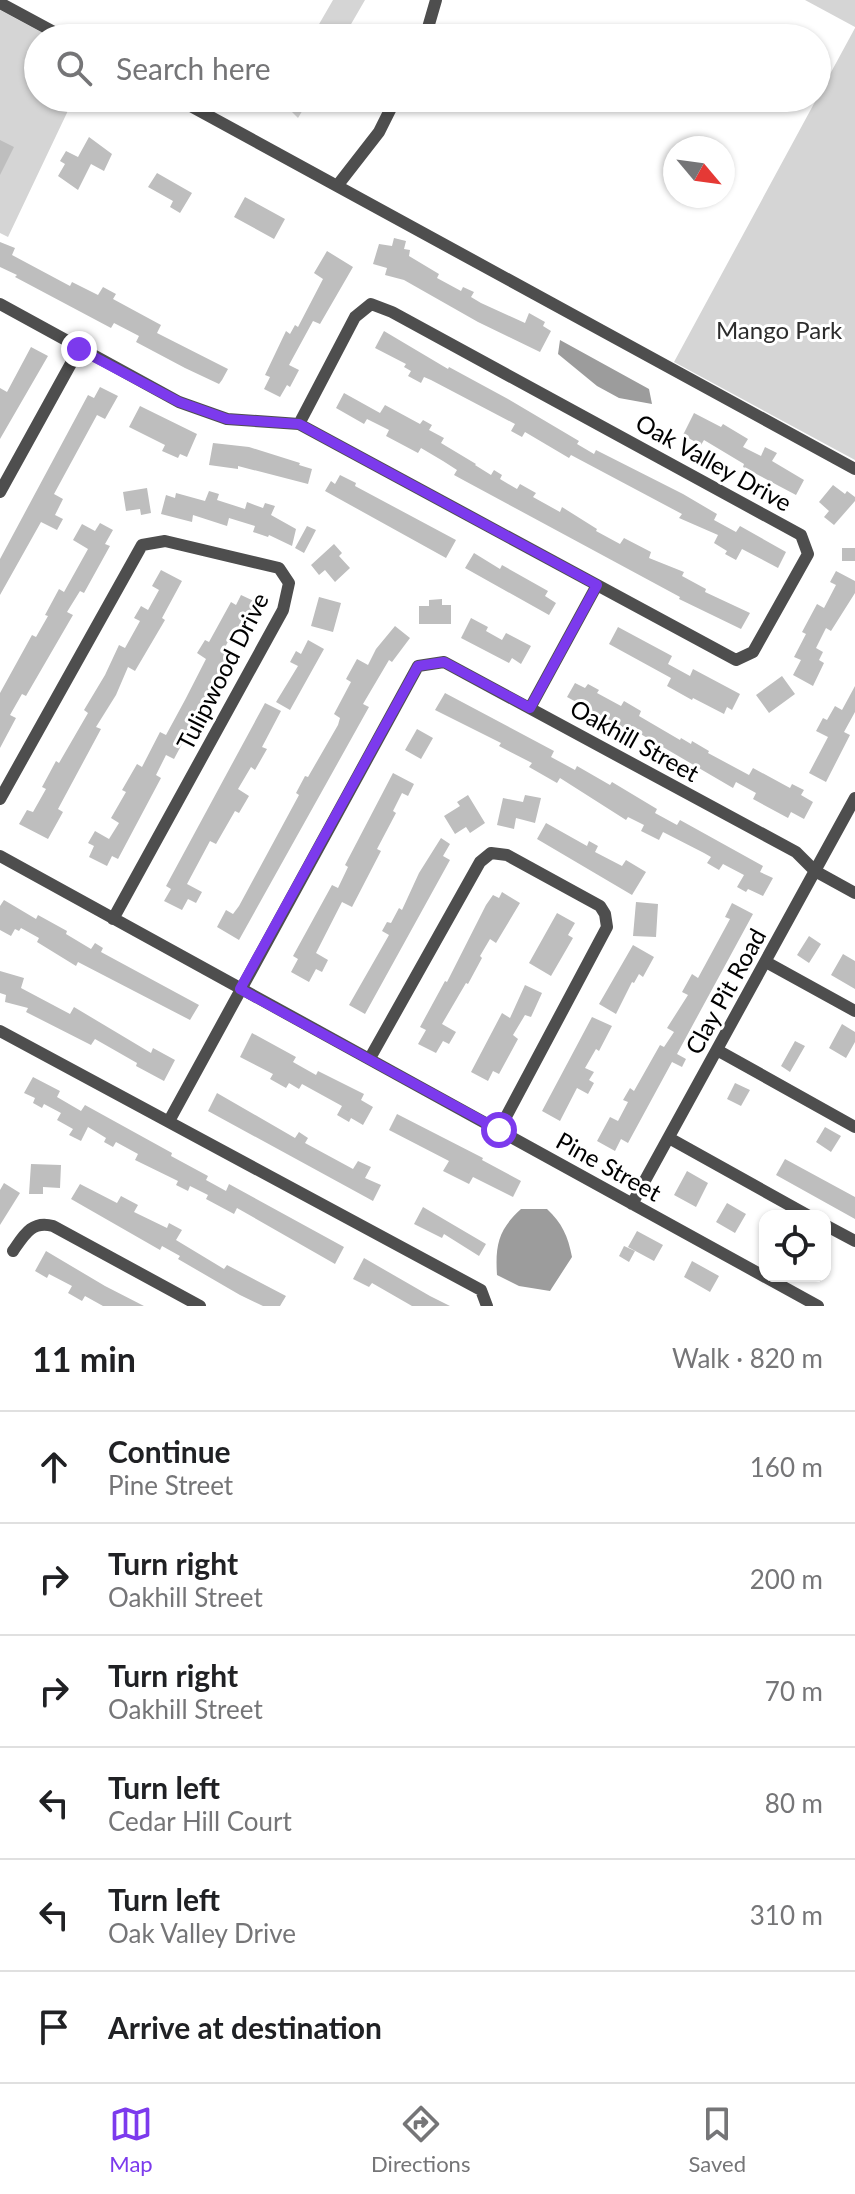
<!DOCTYPE html>
<html lang="en">
<head>
<meta charset="utf-8">
<style>
  :root { --surface:#fff; --page:#f2f2f2; --text:#202124; --muted:#757577; --line:#e0e0e0; --accent:#7c3aed }
  body { margin:0; font-family:Lato,sans-serif; background:var(--page); color:var(--text) }
  .controls { position:absolute; right:24px; bottom:24px; display:grid; overflow:hidden; border-radius:16px; box-shadow:0 2px 6px #0004 }
  .controls button { width:72px; height:72px; display:grid; place-items:center; padding:0; border:0; border-bottom:2px solid var(--line); background:var(--surface); color:var(--text); font:40px sans-serif }
  .compass { position:absolute; left:663px; top:136px; width:72px; height:72px; border-radius:50%; background:var(--surface); box-shadow:0 2px 6px #0004; rotate:119deg }
  .stop { position:absolute; width:24px; height:24px; margin:-18px; border:6px solid #7c3aed; border-radius:50%; background:#fff }
  .stop.end { background:#7c3aed; border-color:#fff; box-shadow:0 2px 8px #0008 }
  .list { margin:0; padding:0; list-style:none }
  h2 { display:flex; justify-content:space-between; align-items:center; height:104px; margin:0; padding:0 32px; font-size:34px }
  h2 small { font-size:26px; font-weight:400; color:var(--muted) }
  .list li { display:grid; grid-template-columns:52px 1fr auto; gap:24px; align-items:center; box-sizing:border-box; height:112px; padding:0 32px; border-top:2px solid var(--line) }
  .list b { display:block; font-size:30px; white-space:nowrap }
  .list p { margin:0; font-size:26px; white-space:nowrap; color:var(--muted) }
  .list em { font-size:26px; font-style:normal; color:var(--muted) }
  .icon { flex:none; width:44px; height:44px; fill:none; stroke:currentColor; stroke-width:2; stroke-linecap:round; stroke-linejoin:round }
  .map { position:relative; flex:none; width:855px; height:1306px; overflow:hidden }
  .search { position:absolute; background:var(--surface); box-shadow:0 2px 6px #0004; left:24px; right:24px; top:24px; height:88px; display:flex; align-items:center; gap:20px; box-sizing:border-box; padding:0 28px; border-radius:44px; color:var(--muted); font-size:30px }
  .sheet { height:776px; background:var(--surface) }
  nav { display:flex; justify-content:space-around; align-items:center; box-sizing:border-box; height:112px; border-top:2px solid var(--line); background:var(--surface); font-size:22px; color:var(--muted) }
  nav a { display:grid; justify-items:center; gap:4px }
  nav .on { color:var(--accent) }
  .map>svg:first-child { display:block }
  .green { fill:#d5d5d5 }
  .water { fill:#9c9c9c }
  .building { fill:#bebebe }
  .lines { fill:none; stroke-linecap:round; stroke-linejoin:round }
  .minor { stroke:#4e4e4e; stroke-width:12 }
  .route { stroke:#7c3aed; stroke-width:10 }
  .labels { text-anchor:middle; dominant-baseline:central; stroke-width:6; stroke-linejoin:round; paint-order:stroke }
  .park-label { font-size:24px; fill:#2c2c2c; stroke:#fff }
  .street-label { font-size:24px; fill:#000; stroke:#fff }
</style>
</head>
<body>
<div class="map">
<svg width="855" height="1306" viewBox="0 0 855 1306">
  <rect width="100%" height="100%" fill="#fff"/>
  <path class="green" d="M333 0H365L343 38H311Z
    M805 0H855V27Z
    M0 10 52 38H38V98H74L8 237 0 233Z
    M855 28V460L674 362Z
    M278 98H310L298 118Z"/>
  <path class="water" d="M560 340 649 389 652 404 619 398 597 386 558 354Z
    M521 1209H547C562 1223 568 1236 572 1257L550 1291 519 1286 497 1275C495 1244 499 1229 521 1209Z"/>
  <path class="building" d="M89 137 112 154 104 171 91 164 78 190 58 176 65 164 60 161 66 151 78 157Z
    M0 140 14 147 0 175Z
    M157 173 192 193 180 213 170 207 173 201 148 187Z
    M245 197 285 219 274 239 234 217Z
    M394 238 406 241 404 249 410 250 409 256 439 274 437 278 461 291 463 287 474 292 471 297 481 303 525 323 529 313 545 322 543 326 551 331 540 352 478 322 404 280 385 275 387 268 373 264 379 244 392 246Z
    M0 242 15 248 12 255 70 286 72 282 98 295 103 287 116 294 113 299 161 325 157 333 228 369 222 380 219 384 185 368 136 342 139 336 114 323 111 328 15 277 17 275 0 267Z
    M327 251 353 267 320 324 313 321 289 365 299 370 290 387 287 385 280 397 264 389 270 377 265 375 286 331 290 334 295 325 298 327 323 279 314 273Z
    M384 331 448 369 449 367 508 399 579 441 577 444 594 454 596 450 683 494 717 514 714 520 736 532 740 526 786 552 778 568 742 549 736 560 725 554 727 551 714 543 718 535 679 518 682 514 571 455 569 458 525 432 522 437 511 431 515 424 431 380 424 377 421 383 408 376 411 371 404 367 406 364 375 348Z
    M31 347 48 356 0 439V388L7 392Z
    M100 387 118 396 105 419 97 415 54 494 63 499 55 515 63 519 57 530 41 522 0 595V559L88 395 94 398Z
    M344 393 380 413 385 405 420 424 423 420 432 425 429 430 444 438 441 443 476 464 475 465 491 475 494 470 502 475 500 479 517 489 520 484 536 493 533 497 560 512 562 507 597 529 596 531 620 544 624 538 651 552 649 558 684 572 682 576 706 589 705 592 750 613 741 629 679 599 680 597 465 481 454 475 457 470 443 461 421 448 418 453 386 436 389 430 367 419 364 424 336 408Z
    M140 406 197 434 187 457 180 454 178 458 162 451 165 445 129 427Z
    M694 413 721 427 723 424 748 439 743 447 761 456 765 447 777 453 772 461 804 480 796 495 743 467 744 464 704 440 701 445 683 435Z
    M213 443 249 447 300 463 299 465 312 469 308 484 238 466V469L209 465Z
    M340 475 356 483 355 486 456 540 446 558 325 491 331 481 335 484Z
    M833 485 845 494 847 491 855 497V501L834 525 824 517 829 511 819 502Z
    M147 488 151 513 141 515 140 509 126 511 123 492Z
    M209 491 219 494 217 500 245 509 247 502 263 508 265 503 275 506 271 515 296 529 292 546 269 535 268 537 253 532 255 526 229 518 227 526 193 515 192 522 161 514 166 495 175 498 176 493 205 501Z
    M100 523 113 530 105 544 110 546 84 593 80 591 67 612 73 615 26 696 22 694 10 715 16 718 0 748V693L32 635 36 637 48 616 45 615 59 589 64 592 88 549 73 540 82 524 95 531Z
    M307 526 316 530 304 553 295 548Z
    M334 544 342 553 339 556 350 568 335 582 325 570 319 575 311 565Z
    M842 548H855V561H842Z
    M474 553 500 569 502 565 548 591 545 596 556 603 549 615 465 568Z
    M161 570 182 581 162 618 165 620 135 671 128 667 116 695 96 727 101 729 58 809 63 812 48 839 19 824 27 810 33 812 46 789 42 787 56 761 59 763 88 713 84 710 105 675 119 645 125 648 140 621 134 618 141 606 148 610 159 590 152 586Z
    M836 571 855 581V593L831 631 826 628 816 648 823 652 819 660 824 663 813 686 793 675 801 660 794 657 806 634 802 632 817 604 824 608 836 585 830 582Z
    M241 595 258 603 243 631 236 628 225 647 231 651 174 759 166 755 156 775 161 778 118 859 112 856 107 866 89 857 94 846 88 843 95 831 109 839 119 823 111 818 126 792 122 790 137 764 142 767 160 732 166 735 185 700 206 659 197 653 205 640 209 642 231 602 236 605Z
    M319 597 341 603 333 632 311 626Z
    M442 599V605H451V624H419V606H429V600Z
    M471 618 488 627 486 631 502 640 506 633 531 646 521 664 512 658 509 663 461 638Z
    M395 626 410 638 392 662 389 660 363 704 369 707 239 940 217 927 226 910 233 914 239 906 299 795 296 793 305 776 308 777 338 725 340 718 334 714 351 682 346 679 357 659 368 665 376 649Z
    M618 627 672 656 668 664 690 676 693 669 740 694 732 710 727 707 724 714 693 698 692 700 667 686 671 678 609 644Z
    M308 640 324 649 290 710 276 702 298 666 290 662 296 651 301 654Z
    M782 676 795 694 769 713 756 695Z
    M575 683 585 688 588 684 599 690 597 693 621 706 624 701 641 711 639 716 680 740 681 738 691 744 692 741 709 751 708 753 749 775 753 768 790 788 792 784 804 790 801 795 813 802 804 819 791 812 788 818 753 799 756 793 736 782 733 788 632 729 630 731 580 704 567 697Z
    M855 686V712L844 732 850 735 826 782 809 773 828 737 816 731 823 718 827 720 835 706 842 710Z
    M445 693 554 751 551 757 575 770 577 766 610 785 612 782 657 809 655 813 677 825 680 820 763 866 760 872 773 878 763 896 748 889 746 892 737 887 744 875 723 864 719 870 707 863 711 857 704 853 663 832 659 840 641 831 644 825 628 817 626 820 560 778 557 783 529 767 532 763 499 746 501 743 435 710Z
    M265 703 281 711 262 747 267 749 255 770 251 767 238 789 249 796 239 813 235 811 216 844 210 841 187 884 202 892 196 903 188 899 182 910 164 901 171 889 166 886Z
    M417 729 433 738 421 759 405 750Z
    M393 773 414 784 408 796 402 793 393 811 396 813 377 849 381 851 352 907 342 902 316 953 328 960 322 972 316 969 309 982 291 972 298 959 293 956 332 885 338 888 348 867 345 865Z
    M468 795 485 823 470 833 466 827 455 834 444 816 460 806 457 802Z
    M525 795 541 798 535 823 516 818 514 829 497 825 503 798 523 802Z
    M546 823 587 846 589 841 598 846 595 852 622 866 626 860 646 872 632 895 537 839Z
    M441 838 450 844 443 856 450 860 365 1014 349 1005 389 935 382 931 387 922 391 923 399 908 402 910 419 873Z
    M502 892 520 903 496 943 490 939 480 956 482 958 468 984 466 983 442 1024 456 1032 449 1044 443 1041 436 1053 418 1044 426 1030 420 1027 445 981 447 982 486 905 493 895 499 898Z
    M4 900 36 919 38 915 67 931 66 934 91 949 95 943 103 948 101 952 199 1005 190 1020 78 962 76 966 37 942 39 938 21 928 19 931 15 929 11 936 0 930V906Z
    M636 902 658 904 656 937 633 936Z
    M732 903 753 914 677 1054 686 1059 682 1067 672 1062 628 1143 621 1139 615 1151 597 1141 610 1117 618 1121 628 1102 623 1100 630 1088 634 1091 660 1045 664 1047 674 1032 667 1028 688 995 682 992 692 974 698 978 730 919 725 917Z
    M557 913 575 923 568 935 573 938 551 976 529 963Z
    M809 936 821 944 809 963 797 955Z
    M633 945 654 957 643 977 639 974 634 983 632 982 616 1014 599 1004Z
    M843 954 855 961V989L831 975Z
    M0 971 24 978 21 988 70 1014 74 1007 151 1053 153 1048 175 1060 164 1081 136 1066 137 1063 95 1039 91 1045 26 1012 28 1008 5 1002 6 995 0 993Z
    M525 985 542 993 531 1017 525 1015 513 1035 518 1039 499 1074 493 1071 488 1081 471 1072 502 1013 510 1018Z
    M592 1017 612 1026 599 1051 596 1049 585 1068 594 1072 589 1080 594 1083 588 1094 577 1088 560 1121 542 1111Z
    M842 1024 855 1032V1042L846 1058 829 1048Z
    M252 1033 296 1057 293 1062 316 1075 318 1071 364 1094 361 1100 373 1107 363 1125 351 1118 349 1122 337 1115 342 1106 302 1084 299 1089 289 1083 286 1088 270 1079 273 1074 240 1057Z
    M795 1041 805 1046 790 1072 781 1066Z
    M33 1077 60 1091 57 1097 81 1111 85 1105 172 1153 171 1156 208 1176 206 1180 226 1191 229 1184 344 1247 335 1264 237 1208 234 1214 206 1199 208 1195 190 1186 188 1191 176 1185 178 1181 135 1160 138 1154 116 1142 113 1147 104 1142 106 1138 88 1127 81 1141 69 1135 73 1129 57 1120 61 1113 44 1104 42 1108 33 1103 35 1098 24 1093Z
    M735 1083 750 1090 741 1106 727 1099Z
    M217 1093 295 1138 299 1132 308 1138 305 1143 353 1169 358 1161 371 1167 365 1178 381 1185 373 1201 208 1111Z
    M397 1114 483 1158 482 1160 521 1181 513 1197 473 1177 469 1184 443 1171 449 1161 389 1130Z
    M825 1127 841 1136 831 1152 816 1142Z
    M785 1159 855 1197V1219L776 1175Z
    M31 1164 61 1165 60 1188 43 1187V1194H29Z
    M687 1171 708 1183 696 1207 674 1195Z
    M4 1183 20 1193 0 1225V1190Z
    M80 1184 117 1203 121 1196 138 1205 134 1212 167 1228 169 1223 182 1230 176 1240 224 1269 227 1265 286 1296 280 1306H263L240 1295 178 1259 180 1256 162 1246 160 1250 71 1199Z
    M727 1203 746 1214 735 1233 716 1222Z
    M423 1207 486 1244 479 1256 444 1234 442 1238 414 1224Z
    M637 1231 663 1245 654 1261 628 1247Z
    M624 1246 635 1251 629 1262 619 1256Z
    M46 1251 105 1286 144 1306H103L85 1296 82 1301 68 1293 72 1286 49 1274 47 1278 35 1271Z
    M364 1258 430 1296 450 1306H412L372 1283 369 1287 353 1279Z
    M692 1261 719 1276 710 1292 684 1277Z"/>
  <g class="lines">
    <path class="minor" d="M0 3 65 38
      M425 38 436 0
      M176 98 855 469
      M337 186 379 132 396 98
      M0 304 179 402 227 419 299 424 736 660 753 652 808 554 801 535 392 312 371 304 355 317 299 424
      M0 492 79 349
      M530 708 597 585
      M0 799 142 545 165 541 279 568 289 583 283 610 113 919
      M0 856 818 1306
      M766 962 855 1011
      M0 1031 481 1290 487 1306
      M717 1050 855 1127
      M370 1058 480 862 491 853 507 855 600 906 605 914 607 927 499 1130
      M169 1121 418 666 444 662 796 852 815 871 855 893
      M669 1138 809 1216
      M632 1204 855 798
      M825 1225 855 1241
      M13 1251C24 1235 32 1220 53 1226L200 1306"/>
  </g>
  <g class="lines">
    <path class="route" d="M79 349 179 402 227 419 299 424 597 585 530 708 444 662 418 666 240 989 499 1130"/>
  </g>
  <g class="labels">
    <g class="park-label">
      <text x="779" y="329">Mango Park</text>
    </g>
    <g class="street-label">
      <text transform="translate(714 462) rotate(29)">Oak Valley Drive</text>
      <text transform="translate(222 671) rotate(-63)">Tulipwood Drive</text>
      <text transform="translate(635 740) rotate(29)">Oakhill Street</text>
      <text transform="translate(725 991) rotate(-61)">Clay Pit Road</text>
      <text transform="translate(609 1166) rotate(29)">Pine Street</text>
    </g>
  </g>
</svg>
<div class="controls">
<button><svg class="icon" aria-label="locate" viewBox="0 0 24 24"><circle cx="12" cy="12" r="6"/><path d="M12 2v4M12 18v4M2 12h4M18 12h4"/></svg></button>
</div>
<svg class="compass" viewBox="-18 -18 36 36"><path d="M0-13l5 13h-10z" fill="#e53935"/><path d="M0 13l5-13h-10z" fill="#757577"/></svg>
<div class="stop" style="left:499px;top:1130px"></div>
<div class="stop end" style="left:79px;top:349px"></div>
<div class="search"><svg class="icon" aria-label="search" viewBox="0 0 24 24"><circle cx="10" cy="10" r="6"/><path d="M15 15l6 6"/></svg>Search here</div>
</div>
<section class="sheet">
<h2>11 min<small>Walk · 820 m</small></h2>
<ul class="list">
<li><svg class="icon" aria-label="ahead" viewBox="0 0 24 24"><path d="M12 20V5M6 11l6-6 6 6"/></svg><div><b>Continue</b><p>Pine Street</p></div><em>160 m</em></li>
<li><svg class="icon" aria-label="right" viewBox="0 0 24 24"><path d="M7 20v-9h11M14 6l5 5-5 5"/></svg><div><b>Turn right</b><p>Oakhill Street</p></div><em>200 m</em></li>
<li><svg class="icon" aria-label="right" viewBox="0 0 24 24"><path d="M7 20v-9h11M14 6l5 5-5 5"/></svg><div><b>Turn right</b><p>Oakhill Street</p></div><em>70 m</em></li>
<li><svg class="icon" aria-label="left" viewBox="0 0 24 24"><path d="M17 20v-9H6M10 6l-5 5 5 5"/></svg><div><b>Turn left</b><p>Cedar Hill Court</p></div><em>80 m</em></li>
<li><svg class="icon" aria-label="left" viewBox="0 0 24 24"><path d="M17 20v-9H6M10 6l-5 5 5 5"/></svg><div><b>Turn left</b><p>Oak Valley Drive</p></div><em>310 m</em></li>
<li><svg class="icon" aria-label="arrive" viewBox="0 0 24 24"><path d="M6 21V4h12l-3 4 3 4H6"/></svg><div><b>Arrive at destination</b></div></li>
</ul>
</section>
<nav>
<a class="on"><svg class="icon" aria-label="map" viewBox="0 0 24 24"><path d="M3 6l6-2 6 2 6-2v14l-6 2-6-2-6 2zM9 4v14M15 6v14"/></svg>Map</a>
<a><svg class="icon" aria-label="directions" viewBox="0 0 24 24"><path d="M12 3l9 9-9 9-9-9zM9 14v-3h6M13 9l2 2-2 2"/></svg>Directions</a>
<a><svg class="icon" aria-label="saved" viewBox="0 0 24 24"><path d="M7 4h10v16l-5-4-5 4z"/></svg>Saved</a>
</nav>
</body>
</html>
